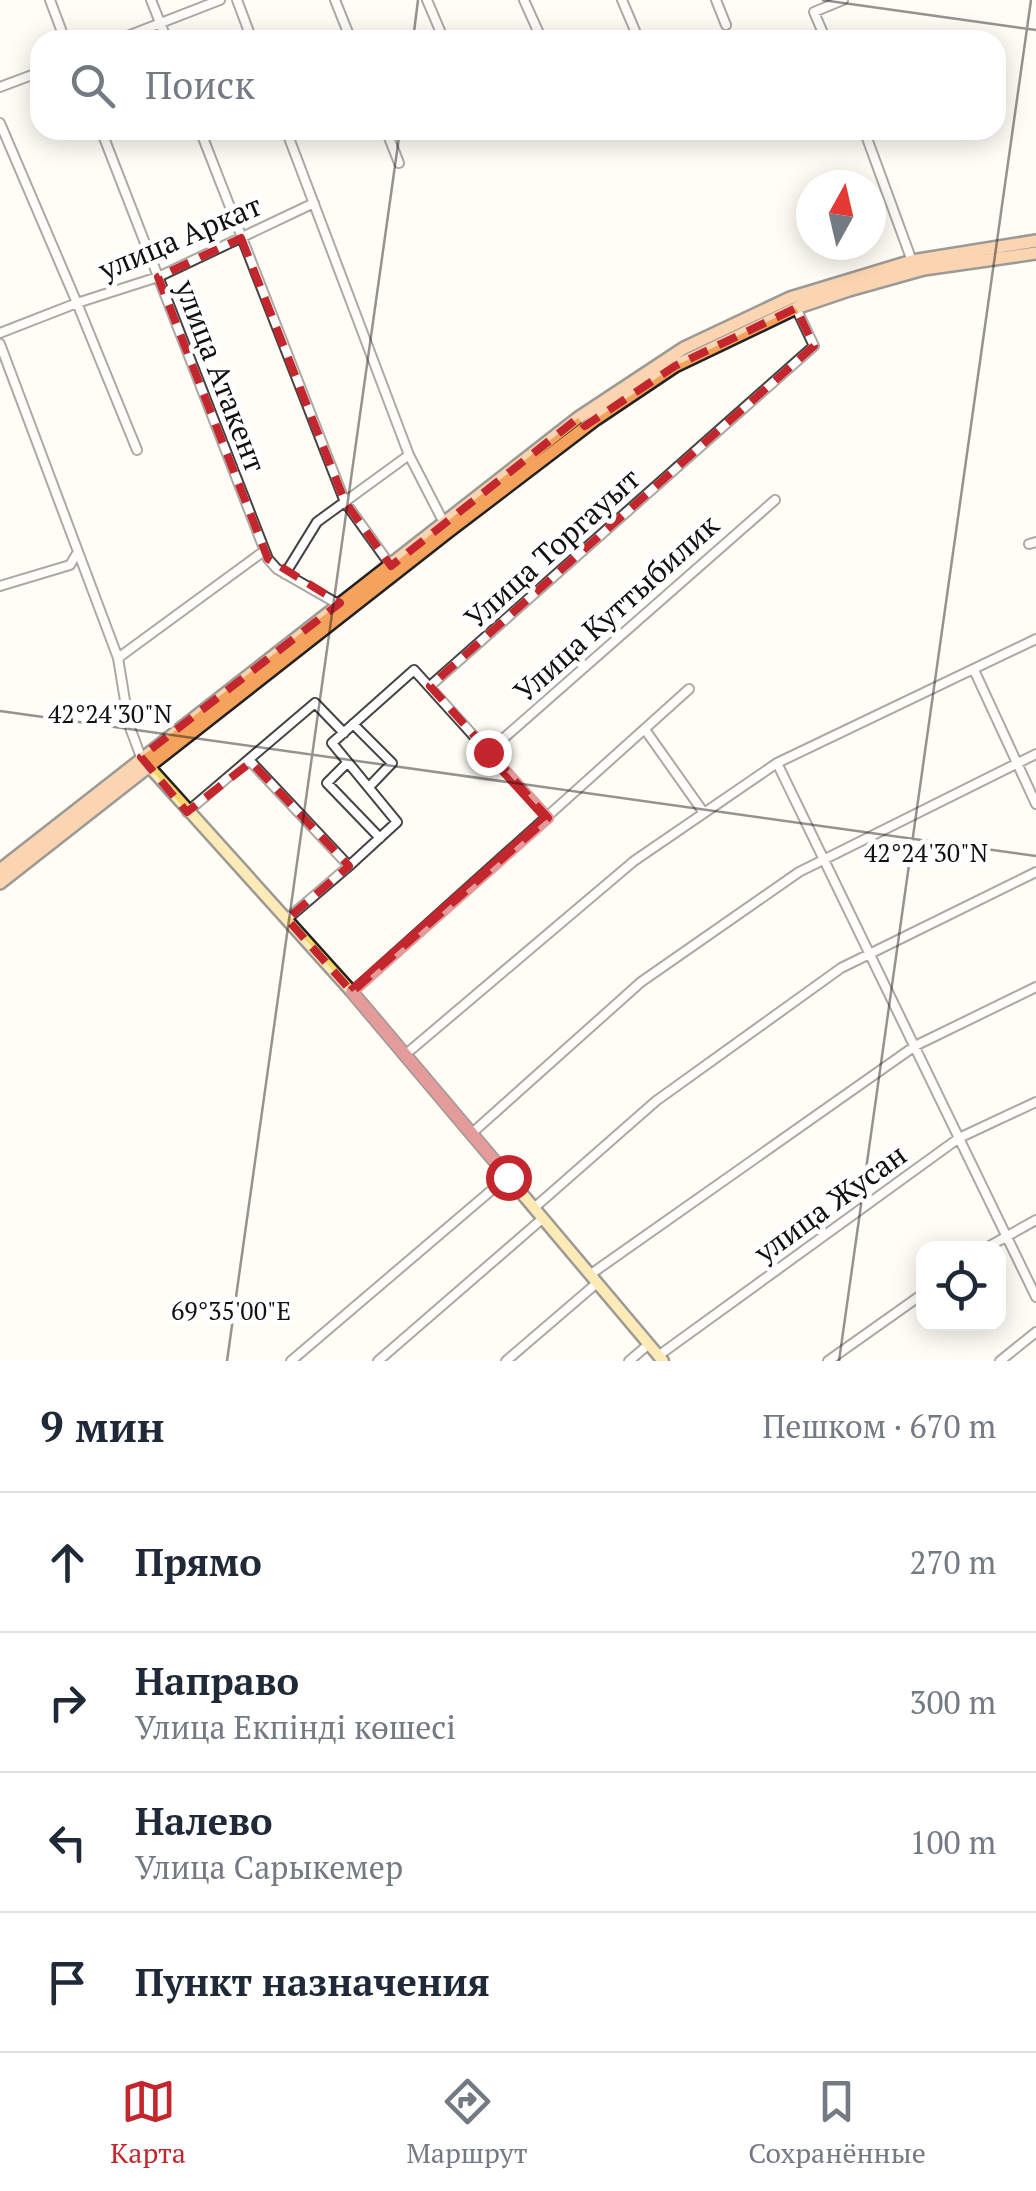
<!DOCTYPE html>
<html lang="ru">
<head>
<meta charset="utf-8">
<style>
  :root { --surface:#fff; --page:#f6f6f7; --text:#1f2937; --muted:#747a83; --line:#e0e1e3; --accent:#c4262e }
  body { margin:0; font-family:"PT Serif",serif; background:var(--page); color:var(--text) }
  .controls { position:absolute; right:30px; bottom:30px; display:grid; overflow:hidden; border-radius:20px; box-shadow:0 5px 25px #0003 }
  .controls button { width:90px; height:90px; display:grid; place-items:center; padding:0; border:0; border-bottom:2px solid var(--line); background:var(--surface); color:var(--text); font:50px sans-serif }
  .compass { position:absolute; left:796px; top:170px; width:90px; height:90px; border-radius:50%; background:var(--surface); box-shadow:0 5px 25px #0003; rotate:8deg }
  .stop { position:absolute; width:30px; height:30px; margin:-22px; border:8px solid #c4262e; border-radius:50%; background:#fff }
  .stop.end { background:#c4262e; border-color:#fff; box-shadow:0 2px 10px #0008 }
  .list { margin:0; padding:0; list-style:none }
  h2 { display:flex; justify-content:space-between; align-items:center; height:130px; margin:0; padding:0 40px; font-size:42px }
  h2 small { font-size:32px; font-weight:400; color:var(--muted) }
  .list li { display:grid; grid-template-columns:65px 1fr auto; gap:30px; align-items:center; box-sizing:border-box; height:140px; padding:0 40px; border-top:2px solid var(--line) }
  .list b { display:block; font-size:38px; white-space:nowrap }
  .list p { margin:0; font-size:32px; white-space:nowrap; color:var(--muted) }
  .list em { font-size:32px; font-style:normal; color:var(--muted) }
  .icon { flex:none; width:55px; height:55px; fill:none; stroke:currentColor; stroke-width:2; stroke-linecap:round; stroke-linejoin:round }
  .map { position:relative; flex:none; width:1036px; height:1361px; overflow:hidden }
  .search { position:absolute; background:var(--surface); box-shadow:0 5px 25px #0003; left:30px; right:30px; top:30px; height:110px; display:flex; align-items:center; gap:25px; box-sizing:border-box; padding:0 35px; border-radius:30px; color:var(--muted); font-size:38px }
  .sheet { height:690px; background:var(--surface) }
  nav { display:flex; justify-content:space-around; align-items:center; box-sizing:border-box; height:140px; border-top:2px solid var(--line); background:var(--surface); font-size:28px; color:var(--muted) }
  nav a { display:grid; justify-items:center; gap:5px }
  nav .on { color:var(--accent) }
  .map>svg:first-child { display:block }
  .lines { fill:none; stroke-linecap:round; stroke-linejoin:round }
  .minor-casing { stroke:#444; stroke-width:12 }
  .major-casing { stroke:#222; stroke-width:15 }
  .highway-casing { stroke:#222; stroke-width:16 }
  .minor { stroke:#fff; stroke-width:8 }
  .major { stroke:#f9d66b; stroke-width:10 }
  .highway { stroke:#f5a25d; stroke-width:11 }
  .route { stroke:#c4262e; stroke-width:12 }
  .marked { fill:none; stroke:#c4262e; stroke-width:8; stroke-dasharray:20 12; stroke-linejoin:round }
  .ticks { fill:none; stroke:#111; stroke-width:2.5; stroke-opacity:0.45 }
  .labels { text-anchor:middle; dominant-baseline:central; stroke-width:10; stroke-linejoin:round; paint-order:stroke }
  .street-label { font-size:30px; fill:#111; stroke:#fff }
  .ticks-label { font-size:25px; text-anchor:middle; fill:#111; stroke:#fff; stroke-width:10; stroke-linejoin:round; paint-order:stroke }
</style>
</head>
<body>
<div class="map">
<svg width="1036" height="1361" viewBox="0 0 1036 1361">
  <rect width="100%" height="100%" fill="#fffdf5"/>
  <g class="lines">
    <defs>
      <path id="minor" d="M50 0 65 40
        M151 0 167 40
        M237 0 252 40
        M335 0 351 40
        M427 0 444 40
        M524 0 542 40
        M622 0 639 40
        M716 0 726 25
        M117 40 220 0
        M826 40 814 12 843 0
        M0 87 40 72
        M0 123 77 303 158 277 314 203
        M101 130 268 559 277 569 338 604
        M200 130 345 502 391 566
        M286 130 409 455 444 523
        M386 130 399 163
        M864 130 912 261
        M0 333 77 303 137 450
        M0 344 118 658 129 725 141 757
        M1029 544 1036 542
        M285 574 317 522 409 455
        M0 586 70 565 76 555
        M118 658 264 551
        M974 670 1036 804
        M430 686 814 346 796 308
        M353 724 392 763 369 787
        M646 731 704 813
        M488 752 775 500
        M251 762 349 866 397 822 332 743 414 670 548 818
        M777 763 1036 1297
        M346 764 327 783 380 838
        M187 812 315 703 344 733
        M287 919 349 866
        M352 992 689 689
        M406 1054 634 861 777 763 1036 639
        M471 1134 641 982 799 872 1036 754
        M534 1208 656 1101 841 968 1036 872
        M986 1248 1036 1220
        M591 1274 915 1046 1036 987
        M658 1356 959 1138 1036 1102
        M291 1361 507 1177
        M378 1361 542 1219
        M506 1361 597 1283
        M629 1361 649 1344
        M828 1361 924 1293
        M1000 1361 1036 1332"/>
      <path id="major" d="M145 762 352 992 663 1361"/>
      <path id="highway" d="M0 870 578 418 684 348 790 298 912 261 1036 241
        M0 883 449 531 596 419 675 366 796 308 849 290 924 269 1036 253"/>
    </defs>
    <use href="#minor" class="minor-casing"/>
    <use href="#major" class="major-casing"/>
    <use href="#highway" class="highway-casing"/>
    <use href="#minor" class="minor"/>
    <use href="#major" class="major"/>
    <use href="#highway" class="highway"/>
  </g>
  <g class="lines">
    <path class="route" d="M488 752 548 818 352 992 508 1177"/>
  </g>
  <path d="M0 0H1036V1361H0ZM241 238 345 502 391 566 578 418 585 426 675 366 796 308 814 346 430 686 548 818 352 992 287 919 349 866 251 762 187 812 141 757 340 603 268 559 158 277Z" fill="#fffdf5" fill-opacity=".55" fill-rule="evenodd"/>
  <path class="marked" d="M241 238 345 502 391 566 578 418 585 426 675 366 796 308 814 346 430 686 548 818 352 992 287 919 349 866 251 762 187 812 141 757 340 603 268 559 158 277Z"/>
  <path class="ticks" d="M822 0 1036 30M413 40 418 0M0 711 1036 856M227 1361 400 130M839 1361 1031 0"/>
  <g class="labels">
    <g class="street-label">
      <text transform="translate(180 237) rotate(-23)">улица Аркат</text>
      <text transform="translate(221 376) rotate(69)">улица Атакент</text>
      <text transform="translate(552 548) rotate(-42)">Улица Торгауыт</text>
      <text transform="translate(616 608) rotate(-42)">Улица Куттыбилик</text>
      <text transform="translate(830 1203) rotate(-36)">улица Жусан</text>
    </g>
  </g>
  <g class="ticks-label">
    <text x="110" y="723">42°24'30"N</text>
    <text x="926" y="862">42°24'30"N</text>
    <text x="231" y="1320">69°35'00"E</text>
  </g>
</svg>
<div class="controls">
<button><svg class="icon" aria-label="locate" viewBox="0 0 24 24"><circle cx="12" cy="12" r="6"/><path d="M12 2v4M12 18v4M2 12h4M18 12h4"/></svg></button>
</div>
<svg class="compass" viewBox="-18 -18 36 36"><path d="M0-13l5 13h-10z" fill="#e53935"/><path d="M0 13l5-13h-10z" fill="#747a83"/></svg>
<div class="stop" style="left:508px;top:1177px"></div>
<div class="stop end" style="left:488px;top:752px"></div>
<div class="search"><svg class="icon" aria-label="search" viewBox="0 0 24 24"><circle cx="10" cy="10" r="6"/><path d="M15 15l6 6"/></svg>Поиск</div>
</div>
<section class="sheet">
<h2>9 мин<small>Пешком · 670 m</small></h2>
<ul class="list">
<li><svg class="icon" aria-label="ahead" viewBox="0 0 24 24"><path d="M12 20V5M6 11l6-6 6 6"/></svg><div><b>Прямо</b></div><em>270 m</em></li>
<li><svg class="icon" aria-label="right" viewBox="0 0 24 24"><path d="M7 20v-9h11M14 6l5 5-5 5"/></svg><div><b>Направо</b><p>Улица Екпінді көшесі</p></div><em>300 m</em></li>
<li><svg class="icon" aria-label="left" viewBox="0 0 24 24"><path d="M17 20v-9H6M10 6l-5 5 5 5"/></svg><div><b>Налево</b><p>Улица Сарыкемер</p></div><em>100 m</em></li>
<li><svg class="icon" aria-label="arrive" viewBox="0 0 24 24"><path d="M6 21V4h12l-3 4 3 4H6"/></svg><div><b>Пункт назначения</b></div></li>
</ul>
</section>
<nav>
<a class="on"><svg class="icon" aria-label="map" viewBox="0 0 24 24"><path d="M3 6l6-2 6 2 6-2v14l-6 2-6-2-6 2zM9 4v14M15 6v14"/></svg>Карта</a>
<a><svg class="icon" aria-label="directions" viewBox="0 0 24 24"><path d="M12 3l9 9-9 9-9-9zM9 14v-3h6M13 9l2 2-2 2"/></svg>Маршрут</a>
<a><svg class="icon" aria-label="saved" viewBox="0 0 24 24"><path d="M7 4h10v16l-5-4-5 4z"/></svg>Сохранённые</a>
</nav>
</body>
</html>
